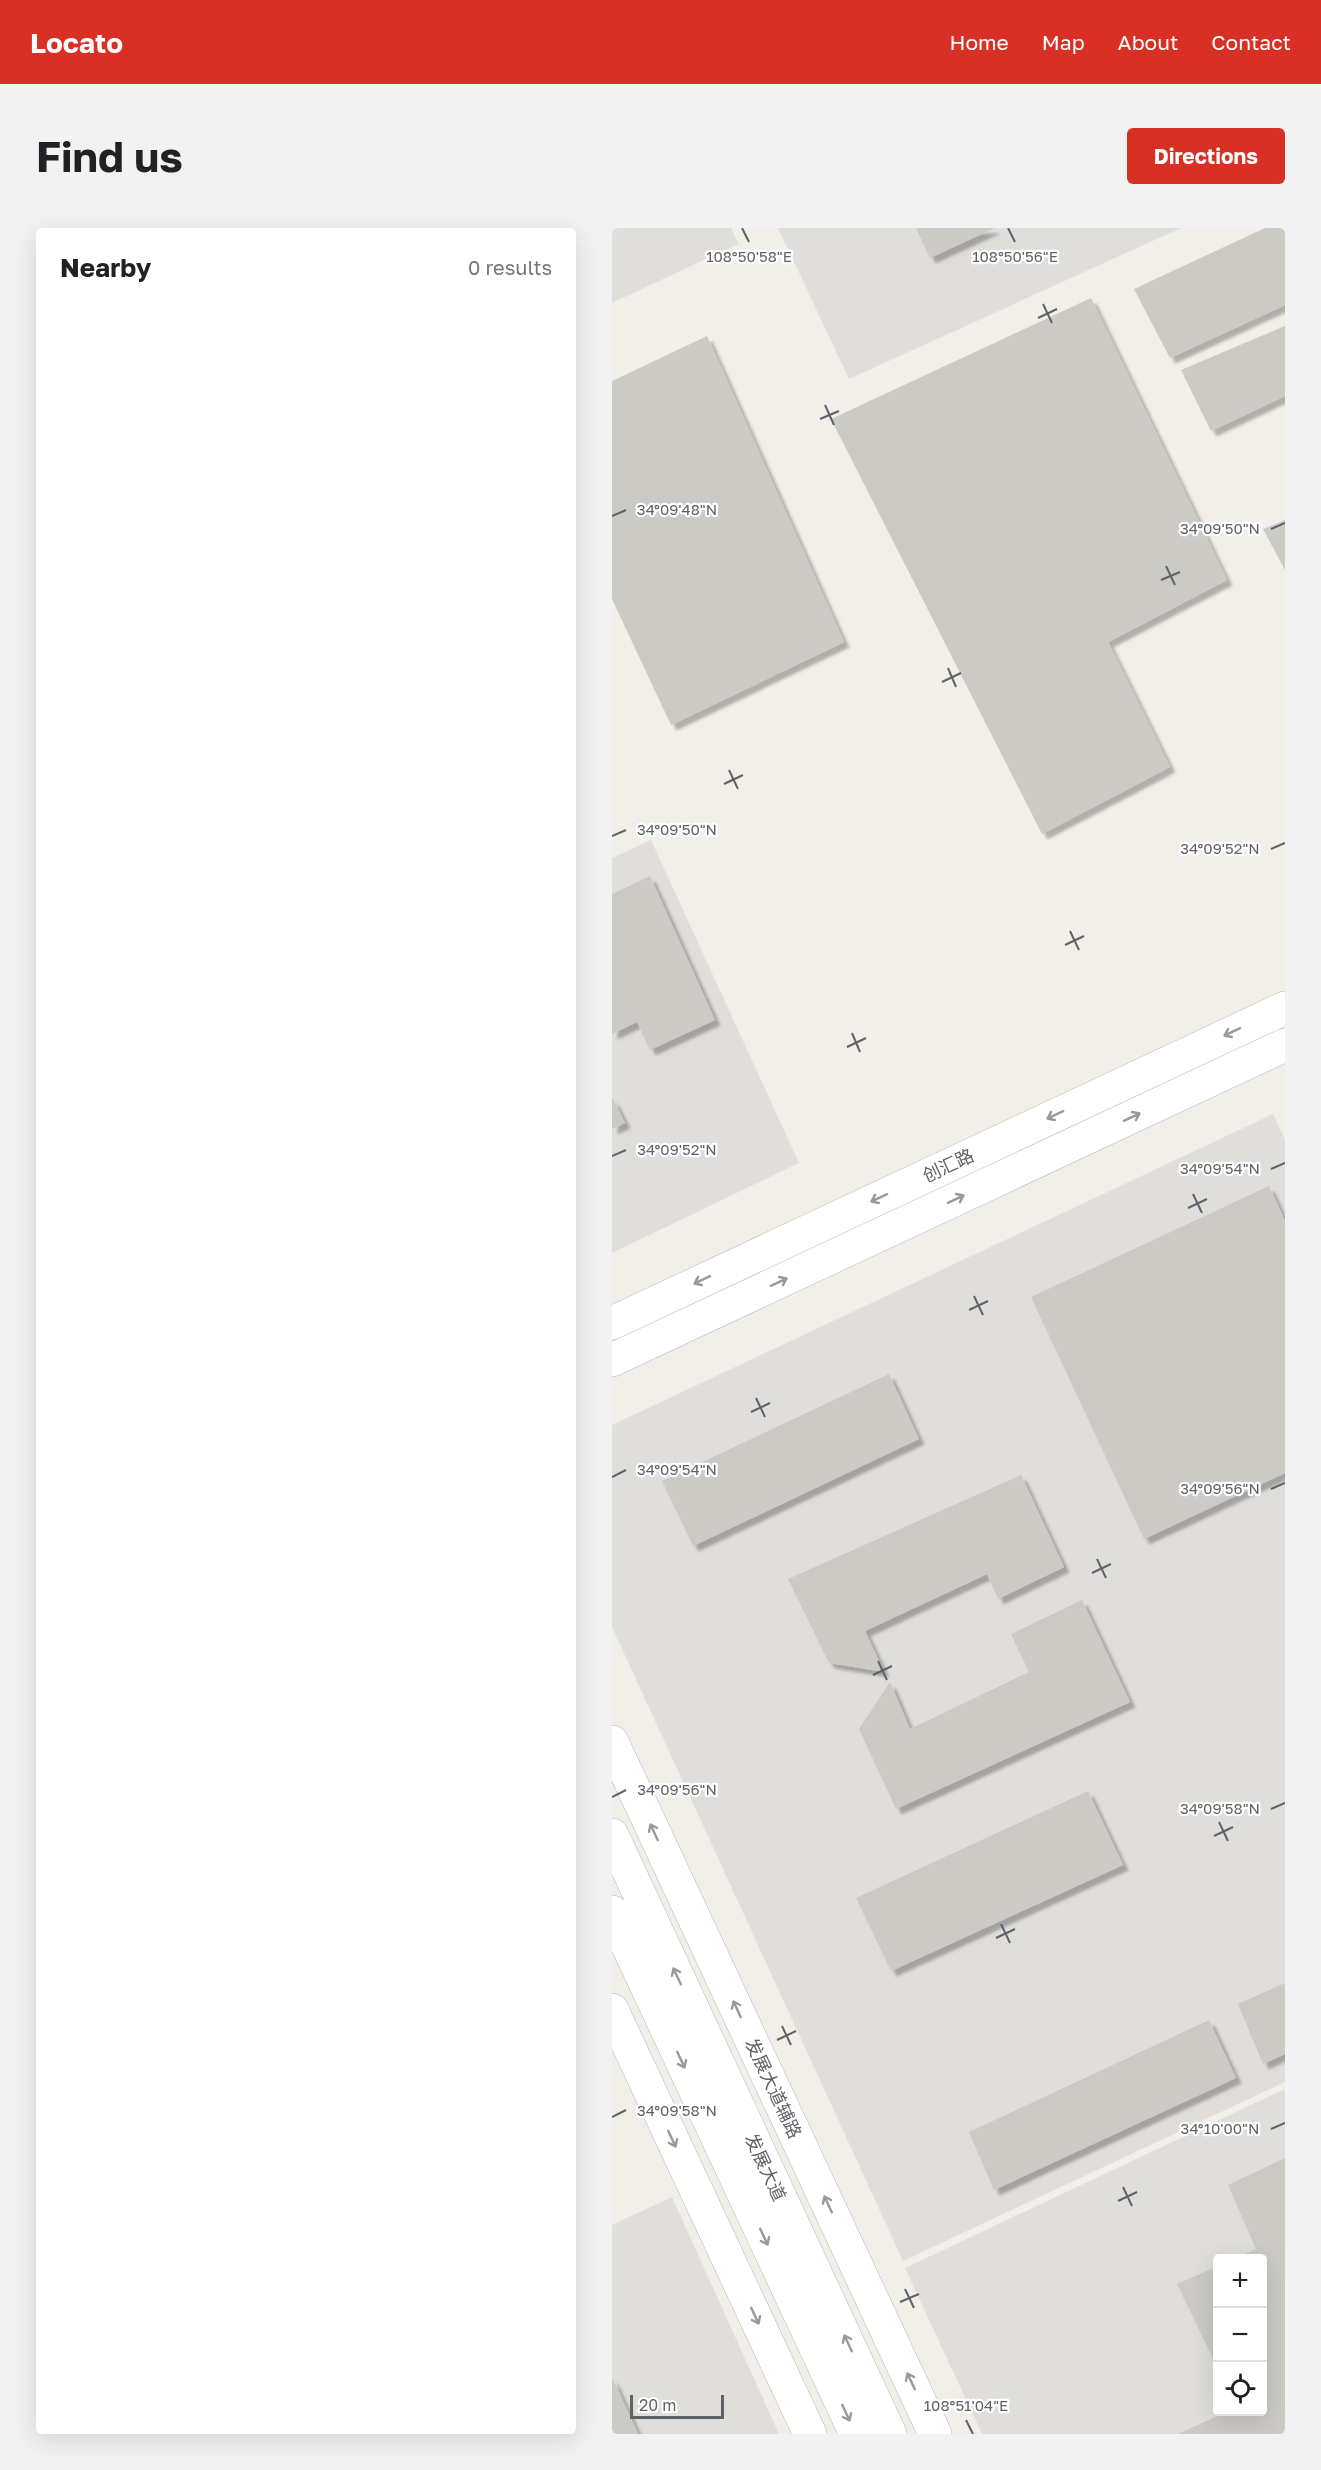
<!DOCTYPE html>
<html lang="en">
<head>
<meta charset="utf-8">
<style>
  :root { --surface:#fff; --page:#f2f2f2; --text:#202124; --muted:#757577; --line:#e0e0e0; --accent:#d93025 }
  body { margin:0; font-family:"Golos Text","Noto Sans SC",sans-serif; background:var(--page); color:var(--text) }
  .controls { position:absolute; right:18px; bottom:18px; display:grid; overflow:hidden; border-radius:6px; box-shadow:0 6px 24px #0002 }
  .controls button { width:54px; height:54px; display:grid; place-items:center; padding:0; border:0; border-bottom:2px solid var(--line); background:var(--surface); color:var(--text); font:30px sans-serif }
  .scale { position:absolute; left:18px; bottom:15px; width:94px; box-sizing:border-box; padding-left:6px; border:3px solid #5f6368; border-top:0; font-size:16px; line-height:21px; white-space:nowrap; color:#5f6368; -webkit-text-stroke:4px #fff; paint-order:stroke }
  .list { margin:0; padding:0; list-style:none }
  h2 { display:flex; justify-content:space-between; align-items:center; height:78px; margin:0; padding:0 24px; font-size:26px }
  h2 small { font-size:20px; font-weight:400; color:var(--muted) }
  .icon { flex:none; width:33px; height:33px; fill:none; stroke:currentColor; stroke-width:2; stroke-linecap:round; stroke-linejoin:round }
  .map { position:relative; flex:none; width:673px; height:2206px; overflow:hidden; border-radius:6px }
  header { display:flex; align-items:center; gap:36px; box-sizing:border-box; height:84px; padding:0 30px; background:var(--accent); color:#fff }
  header strong { font-size:28px }
  nav { display:flex; gap:33px; margin-inline-start:auto; font-size:21px }
  .intro { display:flex; align-items:center; justify-content:space-between; box-sizing:border-box; height:144px; padding:0 36px }
  h1 { margin:0; font-size:42px }
  .button { padding:15px 27px; border-radius:6px; background:var(--accent); color:#fff; font-size:21px; font-weight:700 }
  main { display:flex; gap:36px; padding:0 36px }
  aside { flex:1; background:var(--surface); border-radius:6px; box-shadow:0 6px 24px #0002 }
  .map>svg:first-child { display:block }
  .industrial { fill:#e0deda; fill-rule:evenodd }
  .building { fill:#cccac5; filter:url(#shadow) }
  .lines { fill:none; stroke-linecap:round; stroke-linejoin:round }
  .street-casing { stroke:#b5b8bc; stroke-width:34 }
  .secondary-casing { stroke:#b6babf; stroke-width:34 }
  .street { stroke:#fff; stroke-width:33 }
  .secondary { stroke:#fff; stroke-width:33 }
  .oneway { stroke:#979a9d }
  .ticks { fill:none; stroke:#5f6368; stroke-width:2 }
  .labels { text-anchor:middle; dominant-baseline:central; stroke-width:4.5; stroke-linejoin:round; paint-order:stroke }
  .street-label { font-size:18px; fill:#5f6368; stroke:#fff }
  .ticks-label { font-size:15px; text-anchor:middle; fill:#5f6368; stroke:#fff; stroke-width:4.5; stroke-linejoin:round; paint-order:stroke }
</style>
</head>
<body>
<header>
<strong>Locato</strong>
<nav><a>Home</a><a>Map</a><a>About</a><a>Contact</a></nav>
</header>
<div class="intro"><h1>Find us</h1><a class="button">Directions</a></div>
<main>
<aside>
<h2>Nearby<small>0 results</small></h2>
<ul class="list">
</ul>
</aside>
<div class="map">
<svg width="673" height="2206" viewBox="0 0 673 2206">
  <defs>
    <filter id="shadow"><feDropShadow dx="5.5" dy="5.5" stdDeviation="1.5" flood-color="#0004"/></filter>
  </defs>
  <rect width="100%" height="100%" fill="#f1efe8"/>
  <path class="industrial" d="M0 0H119L126 16 0 75Z
    M166 0H569L237 151Z
    M39 612 187 935 0 1025V630Z
    M661 886 673 912V1854L291 2033 0 1399V1197Z
    M673 1861V2206H370L293 2040ZM606 2030H650V2184H606Z
    M60 1969 167 2206H0V1997Z"/>
  <path class="building" d="M304 0H383L318 30Z
    M653 0H673V77L558 130 522 61Z
    M479 70 615 352 496 414 558 539 430 606 219 191Z
    M673 98V168L599 203 569 142Z
    M95 108 232 414 59 497 0 371V153Z
    M673 292V342L651 301Z
    M38 648 103 792 38 822 25 794 0 806V666Z
    M0 869 13 895 0 901Z
    M657 958 673 993V1245L532 1311 419 1069Z
    M277 1146 307 1211 81 1318 50 1253Z
    M409 1247 452 1339 386 1371 375 1346 253 1403 272 1444 217 1435 176 1351Z
    M470 1372 518 1474 284 1581 247 1501 278 1454 298 1501 417 1444 399 1406Z
    M476 1563 511 1637 279 1743 244 1670Z
    M673 1755V1826L651 1836 626 1776Z
    M597 1792 624 1850 382 1962 357 1904Z
    M673 1930V2206H566L614 2184H650V2030H623L644 2021 616 1957Z
    M606 2038V2141L565 2056Z
    M0 2149 26 2206H0Z"/>
  <g class="lines">
    <defs>
      <path id="street" d="M0 1514 323 2206
        M0 1782 198 2206"/>
      <path id="secondary" d="M0 1095 673 780
        M0 1132 673 817
        M0 1607 278 2206
        M0 1684 244 2206"/>
    </defs>
    <use href="#street" class="street-casing"/>
    <use href="#secondary" class="secondary-casing"/>
    <use href="#street" class="street"/>
    <use href="#secondary" class="secondary"/>
  </g>
  <defs><path id="oneway-shaft" d="M-6 0H5M1.5-3L5.5 0L1.5 3" fill="none" stroke-width="1.6" stroke-linecap="round" stroke-linejoin="round" transform="scale(1.5)"/></defs>
  <g class="oneway">
    <use href="#oneway-shaft" transform="translate(620 804) rotate(155)"/>
    <use href="#oneway-shaft" transform="translate(443 887) rotate(155)"/>
    <use href="#oneway-shaft" transform="translate(520 889) rotate(-25)"/>
    <use href="#oneway-shaft" transform="translate(267 970) rotate(155)"/>
    <use href="#oneway-shaft" transform="translate(344 971) rotate(-25)"/>
    <use href="#oneway-shaft" transform="translate(90 1052) rotate(155)"/>
    <use href="#oneway-shaft" transform="translate(167 1054) rotate(-25)"/>
    <use href="#oneway-shaft" transform="translate(42 1604) rotate(-115)"/>
    <use href="#oneway-shaft" transform="translate(65 1748) rotate(-115)"/>
    <use href="#oneway-shaft" transform="translate(125 1781) rotate(-115)"/>
    <use href="#oneway-shaft" transform="translate(69 1832) rotate(65)"/>
    <use href="#oneway-shaft" transform="translate(60 1911) rotate(65)"/>
    <use href="#oneway-shaft" transform="translate(216 1976) rotate(-115)"/>
    <use href="#oneway-shaft" transform="translate(152 2009) rotate(65)"/>
    <use href="#oneway-shaft" transform="translate(143 2088) rotate(65)"/>
    <use href="#oneway-shaft" transform="translate(236 2115) rotate(-115)"/>
    <use href="#oneway-shaft" transform="translate(299 2153) rotate(-115)"/>
    <use href="#oneway-shaft" transform="translate(234 2185) rotate(65)"/>
  </g>
  <path class="ticks" d="M130 0 137 14M396 0 403 14M431 76 440 95M426 90 445 81M213 177 222 197M208 191 227 183M0 288 14 282M659 301 673 295M554 338 563 357M549 352 568 344M336 440 344 459M330 454 349 445M117 542 126 561M112 556 131 547M0 608 14 602M659 621 673 615M458 703 467 722M453 717 472 708M240 805 248 824M235 819 254 810M0 928 14 922M659 941 673 935M581 966 590 985M576 980 595 971M362 1068 371 1087M357 1082 376 1073M144 1170 153 1189M139 1184 158 1175M0 1249 14 1242M659 1261 673 1255M485 1331 494 1350M480 1345 499 1336M266 1433 275 1452M261 1447 280 1438M0 1569 14 1562M659 1581 673 1575M607 1594 616 1613M602 1608 621 1599M389 1696 398 1715M384 1710 403 1701M170 1798 179 1817M165 1812 184 1803M0 1889 14 1882M659 1901 673 1895M511 1959 520 1978M506 1973 525 1964M293 2061 302 2080M288 2074 307 2066M354 2192 361 2206"/>
  <g class="labels">
    <g class="street-label">
      <text transform="translate(336 937) rotate(-25)">创汇路</text>
      <text transform="translate(162 1860) rotate(65)">发展大道辅路</text>
      <text transform="translate(154 1939) rotate(65)">发展大道</text>
    </g>
  </g>
  <g class="ticks-label">
    <text x="137" y="34">108°50'58"E</text>
    <text x="403" y="34">108°50'56"E</text>
    <text x="65" y="287">34°09'48"N</text>
    <text x="608" y="306">34°09'50"N</text>
    <text x="65" y="607">34°09'50"N</text>
    <text x="608" y="626">34°09'52"N</text>
    <text x="65" y="927">34°09'52"N</text>
    <text x="608" y="946">34°09'54"N</text>
    <text x="65" y="1247">34°09'54"N</text>
    <text x="608" y="1266">34°09'56"N</text>
    <text x="65" y="1567">34°09'56"N</text>
    <text x="608" y="1586">34°09'58"N</text>
    <text x="65" y="1888">34°09'58"N</text>
    <text x="608" y="1906">34°10'00"N</text>
    <text x="354" y="2183">108°51'04"E</text>
  </g>
</svg>
<div class="controls">
<button>+</button>
<button>−</button>
<button><svg class="icon" aria-label="locate" viewBox="0 0 24 24"><circle cx="12" cy="12" r="6"/><path d="M12 2v4M12 18v4M2 12h4M18 12h4"/></svg></button>
</div>
<div class="scale">20 m</div>
</div>
</main>
</body>
</html>
